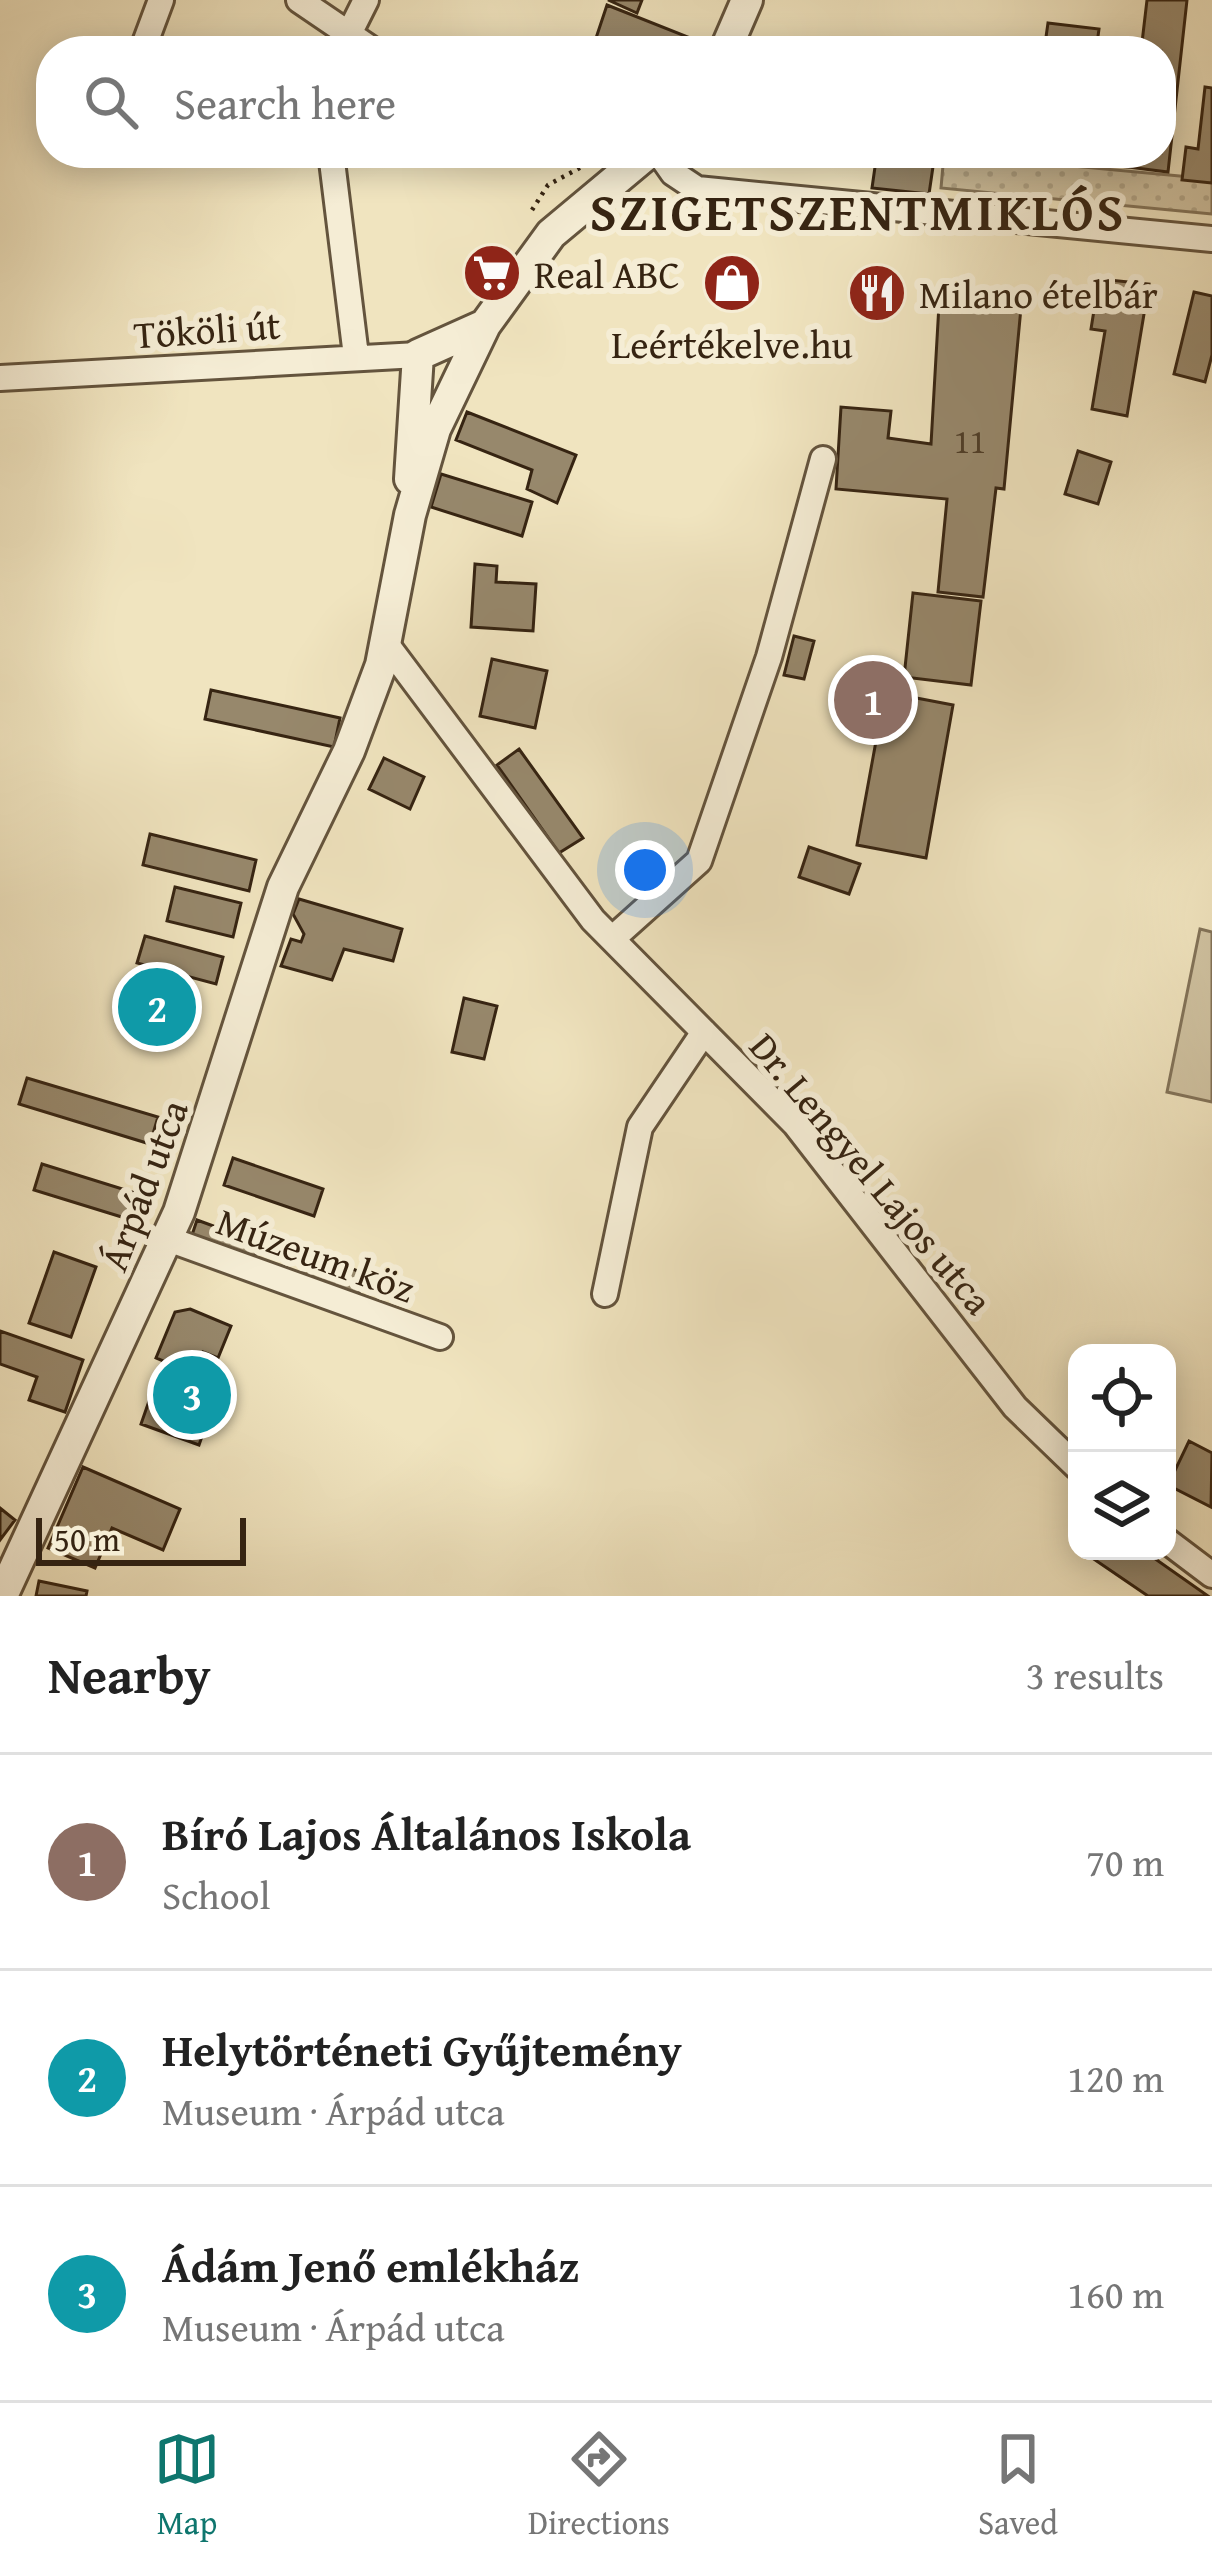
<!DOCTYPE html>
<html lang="en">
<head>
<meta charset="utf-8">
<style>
  :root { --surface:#fff; --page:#f2f2f2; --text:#222; --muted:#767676; --line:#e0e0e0; --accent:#0f766e }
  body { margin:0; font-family:"Gentium Book Plus",serif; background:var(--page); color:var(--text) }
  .controls { position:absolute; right:36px; bottom:36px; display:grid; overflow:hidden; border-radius:24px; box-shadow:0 6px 30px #0003 }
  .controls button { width:108px; height:108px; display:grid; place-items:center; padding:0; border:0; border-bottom:3px solid var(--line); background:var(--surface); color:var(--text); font:60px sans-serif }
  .scale { position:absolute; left:36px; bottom:30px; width:210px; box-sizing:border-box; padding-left:12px; border:6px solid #362412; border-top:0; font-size:33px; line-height:42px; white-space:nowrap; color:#362412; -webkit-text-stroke:9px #f5edd5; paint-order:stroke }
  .you { position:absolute; left:645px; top:870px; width:42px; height:42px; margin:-30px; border:9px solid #fff; border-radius:50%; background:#1a73e8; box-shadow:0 0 0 18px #1a73e833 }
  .badge { display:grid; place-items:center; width:78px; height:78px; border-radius:50%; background:var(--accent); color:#fff; font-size:39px; font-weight:700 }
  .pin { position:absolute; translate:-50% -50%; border:6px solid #fff; box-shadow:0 3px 12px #0006 }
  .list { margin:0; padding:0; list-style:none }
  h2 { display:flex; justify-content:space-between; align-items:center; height:156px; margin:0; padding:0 48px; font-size:51px }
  h2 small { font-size:39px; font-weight:400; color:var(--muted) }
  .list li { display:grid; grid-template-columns:78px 1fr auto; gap:36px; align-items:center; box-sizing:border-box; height:216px; padding:0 48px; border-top:3px solid var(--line) }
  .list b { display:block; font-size:45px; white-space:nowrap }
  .list p { margin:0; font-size:39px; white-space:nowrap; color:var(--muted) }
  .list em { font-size:39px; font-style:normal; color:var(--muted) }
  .icon { flex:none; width:66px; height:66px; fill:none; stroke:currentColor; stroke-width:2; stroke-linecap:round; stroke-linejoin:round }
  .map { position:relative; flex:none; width:1212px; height:1596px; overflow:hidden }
  .search { position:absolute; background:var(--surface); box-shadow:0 6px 30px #0003; left:36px; right:36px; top:36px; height:132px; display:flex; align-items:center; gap:30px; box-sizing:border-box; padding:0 42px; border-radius:48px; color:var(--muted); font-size:45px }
  .sheet { height:804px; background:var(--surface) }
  nav { display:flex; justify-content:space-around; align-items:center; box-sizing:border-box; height:168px; border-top:3px solid var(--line); background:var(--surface); font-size:33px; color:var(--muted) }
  nav a { display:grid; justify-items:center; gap:6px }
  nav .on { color:var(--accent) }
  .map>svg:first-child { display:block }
  .park { fill:url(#park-dots); stroke:#83745a; stroke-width:3 }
  .pitch { fill:#d0c3a2; stroke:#83745a; stroke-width:3 }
  .building { fill:#97886c; stroke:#362412; stroke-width:3 }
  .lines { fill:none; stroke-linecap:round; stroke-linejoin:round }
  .minor-casing { stroke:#64543d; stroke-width:30 }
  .tertiary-casing { stroke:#64543d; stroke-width:36 }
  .path { stroke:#362412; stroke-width:4.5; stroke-dasharray:3 6; stroke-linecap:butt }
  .minor { stroke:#f5edd5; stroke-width:24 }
  .tertiary { stroke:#f5edd5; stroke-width:30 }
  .labels { text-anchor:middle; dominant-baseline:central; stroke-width:12; stroke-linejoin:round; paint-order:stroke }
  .number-label { font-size:33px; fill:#4e3d28 }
  .poi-label { font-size:39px; fill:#362412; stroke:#f5edd5; text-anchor:start }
  .street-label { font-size:39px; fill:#362412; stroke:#f5edd5 }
  .district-label { font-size:51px; font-weight:bold; letter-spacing:3px; fill:#362412; stroke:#f5edd5 }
</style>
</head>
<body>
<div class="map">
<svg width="1212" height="1596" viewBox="0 0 1212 1596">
  <defs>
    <pattern id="park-dots" width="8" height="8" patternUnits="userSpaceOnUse" patternTransform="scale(3)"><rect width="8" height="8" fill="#d0c3a2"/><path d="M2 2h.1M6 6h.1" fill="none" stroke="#b3a78a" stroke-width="1.8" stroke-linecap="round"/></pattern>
  </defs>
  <rect width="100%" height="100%" fill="#f0e4bf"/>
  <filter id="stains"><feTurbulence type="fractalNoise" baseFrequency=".00167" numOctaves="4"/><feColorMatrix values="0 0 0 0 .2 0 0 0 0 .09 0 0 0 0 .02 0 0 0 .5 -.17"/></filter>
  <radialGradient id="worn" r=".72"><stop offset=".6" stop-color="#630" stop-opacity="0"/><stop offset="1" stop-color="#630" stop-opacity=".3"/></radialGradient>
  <path class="park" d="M944 154 1212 179V214L941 188Z"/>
  <path class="pitch" d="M1200 929 1212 932V1102L1167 1092Z"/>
  <path class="building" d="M608 0H642L637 13Z
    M1147 0H1187L1168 172 1128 167 1130 153H1161V51H1141Z
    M607 5 698 41 694 51H613L594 44Z
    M1048 23 1099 29 1096 51H1044Z
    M1205 87 1212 88V183L1182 180 1186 147 1198 149Z
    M877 153H935L929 194 872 188Z
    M1009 153H1130L1128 167Z
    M1099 279 1149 284 1127 416 1092 409 1105 331 1091 329Z
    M940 287 1022 297 1004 489 996 488 983 597 938 592 947 499 836 489 841 407 891 411 888 438 931 444Z
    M1194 292 1212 296V355L1205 382 1174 374Z
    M467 412 576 455 557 503 527 489 532 470 456 440Z
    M1078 451 1111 462 1098 504 1065 494Z
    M441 474 532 502 522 536 431 507Z
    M475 564 497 566 496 582 536 584 533 631 471 627Z
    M913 593 981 601 971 685 904 677Z
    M794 636 814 641 804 679 784 675Z
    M492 659 547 671 535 728 480 716Z
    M211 690 340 718 334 747 205 719Z
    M885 692 953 705 926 858 857 845Z
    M519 749 583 838 559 853 497 765Z
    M384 758 424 777 410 809 369 789Z
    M150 834 256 860 249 891 143 865Z
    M809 847 860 864 849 894 799 877Z
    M175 887 241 903 233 937 167 921Z
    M299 899 402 929 393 961 344 949 332 980 281 966 291 939 301 942 304 934 293 914Z
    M145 936 223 957 216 984 137 963Z
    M464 998 497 1006 484 1059 452 1052Z
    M27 1078 158 1117 150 1144 19 1104Z
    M233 1158 323 1189 314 1216 224 1185Z
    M42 1164 145 1196 138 1222 34 1190Z
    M197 1220 260 1243 252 1265 189 1244Z
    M54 1252 96 1267 71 1337 29 1323Z
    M310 1253 366 1274 354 1306 298 1285Z
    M190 1309 231 1326 218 1358 203 1352 194 1374 156 1358 175 1312Z
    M0 1331 83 1360 65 1412 29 1400 37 1377 0 1364Z
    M156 1381 214 1402 199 1445 141 1424Z
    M1189 1441 1212 1453 1211 1507 1168 1485Z
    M83 1467 180 1509 163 1550 112 1528 95 1568 48 1548Z
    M0 1508 15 1520 0 1540Z
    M1082 1551H1144L1208 1596H1148Z
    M39 1581 87 1591 86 1596H36Z"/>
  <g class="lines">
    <defs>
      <path id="minor" d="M299 0 374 51
        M343 46 366 0
        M142 51 161 0
        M331 153 356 356
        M659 153 673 173 697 189 1212 239
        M0 378 418 355
        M387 645 593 920 795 1124 1015 1407 1077 1467
        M612 939 699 861 769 657 823 459
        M168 1239 440 1337
        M605 1294 640 1127 704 1032
        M1167 1541 1212 1575"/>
      <path id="tertiary" d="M725 51 747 0
        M410 479 418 355 485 325
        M2 1596 179 1212 283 887 349 751 381 665 410 515 435 429 485 325 551 234 648 153"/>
    </defs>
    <use href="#minor" class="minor-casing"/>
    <use href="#tertiary" class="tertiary-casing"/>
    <path class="path" d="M532 210 548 185 585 165"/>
    <use href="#minor" class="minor"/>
    <use href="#tertiary" class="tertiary"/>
  </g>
  <defs>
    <symbol id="supermarket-disc" viewBox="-11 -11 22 22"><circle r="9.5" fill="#8f2418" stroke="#f5edd5"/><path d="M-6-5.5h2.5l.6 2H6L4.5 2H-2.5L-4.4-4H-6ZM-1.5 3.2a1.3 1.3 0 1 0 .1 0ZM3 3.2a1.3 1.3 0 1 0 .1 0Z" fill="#fff"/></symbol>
    <symbol id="shop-disc" viewBox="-11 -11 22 22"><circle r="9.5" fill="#8f2418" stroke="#f5edd5"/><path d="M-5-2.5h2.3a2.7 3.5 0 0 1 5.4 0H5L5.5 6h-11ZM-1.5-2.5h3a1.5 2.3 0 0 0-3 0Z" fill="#fff"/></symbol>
    <symbol id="restaurant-disc" viewBox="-11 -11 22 22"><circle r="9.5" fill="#8f2418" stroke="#f5edd5"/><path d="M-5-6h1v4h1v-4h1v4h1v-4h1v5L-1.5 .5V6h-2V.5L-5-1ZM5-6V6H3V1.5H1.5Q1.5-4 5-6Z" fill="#fff"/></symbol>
  </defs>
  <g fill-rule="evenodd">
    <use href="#supermarket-disc" x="459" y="240" width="66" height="66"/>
    <use href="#shop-disc" x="699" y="250" width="66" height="66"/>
    <use href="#restaurant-disc" x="844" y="260" width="66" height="66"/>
  </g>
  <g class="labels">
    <g class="number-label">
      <text x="970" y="441">11</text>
    </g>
    <g class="poi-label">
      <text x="534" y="273">Real ABC</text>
      <text x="919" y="293">Milano ételbár</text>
      <text x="732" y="343" text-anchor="middle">Leértékelve.hu</text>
    </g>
    <g class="street-label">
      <text transform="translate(207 329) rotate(-4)">Tököli út</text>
      <text transform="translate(872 1173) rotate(50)">Dr. Lengyel Lajos utca</text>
      <text transform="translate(143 1185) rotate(-69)">Árpád utca</text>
      <text transform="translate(316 1254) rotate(20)">Múzeum köz</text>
    </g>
    <g class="district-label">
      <text x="858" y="211">SZIGETSZENTMIKLÓS</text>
    </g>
  </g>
  <rect width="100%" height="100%" filter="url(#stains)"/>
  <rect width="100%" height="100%" fill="url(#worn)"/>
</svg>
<div class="controls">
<button><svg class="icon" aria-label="locate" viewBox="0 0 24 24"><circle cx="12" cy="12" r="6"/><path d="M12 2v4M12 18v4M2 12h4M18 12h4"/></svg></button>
<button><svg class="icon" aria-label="layers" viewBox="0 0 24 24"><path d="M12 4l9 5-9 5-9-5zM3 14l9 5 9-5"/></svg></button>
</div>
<div class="scale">50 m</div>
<div class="you"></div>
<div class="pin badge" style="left:873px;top:700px;background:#8d6e63">1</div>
<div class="pin badge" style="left:157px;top:1007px;background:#0f9aa8">2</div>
<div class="pin badge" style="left:192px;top:1395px;background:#0f9aa8">3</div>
<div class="search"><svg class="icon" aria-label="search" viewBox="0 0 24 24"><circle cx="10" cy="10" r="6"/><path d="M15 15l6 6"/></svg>Search here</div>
</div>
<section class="sheet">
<h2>Nearby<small>3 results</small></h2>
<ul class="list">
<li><span class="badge" style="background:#8d6e63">1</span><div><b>Bíró Lajos Általános Iskola</b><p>School</p></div><em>70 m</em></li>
<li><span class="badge" style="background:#0f9aa8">2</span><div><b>Helytörténeti Gyűjtemény</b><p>Museum · Árpád utca</p></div><em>120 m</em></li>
<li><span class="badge" style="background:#0f9aa8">3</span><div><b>Ádám Jenő emlékház</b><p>Museum · Árpád utca</p></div><em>160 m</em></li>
</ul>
</section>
<nav>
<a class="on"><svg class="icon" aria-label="map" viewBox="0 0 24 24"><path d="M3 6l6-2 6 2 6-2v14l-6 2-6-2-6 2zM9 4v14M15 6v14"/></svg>Map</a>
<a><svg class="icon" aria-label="directions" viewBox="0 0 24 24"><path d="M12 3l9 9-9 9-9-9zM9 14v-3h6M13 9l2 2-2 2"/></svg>Directions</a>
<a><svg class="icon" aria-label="saved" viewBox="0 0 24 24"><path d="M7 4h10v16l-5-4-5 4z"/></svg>Saved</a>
</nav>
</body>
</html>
